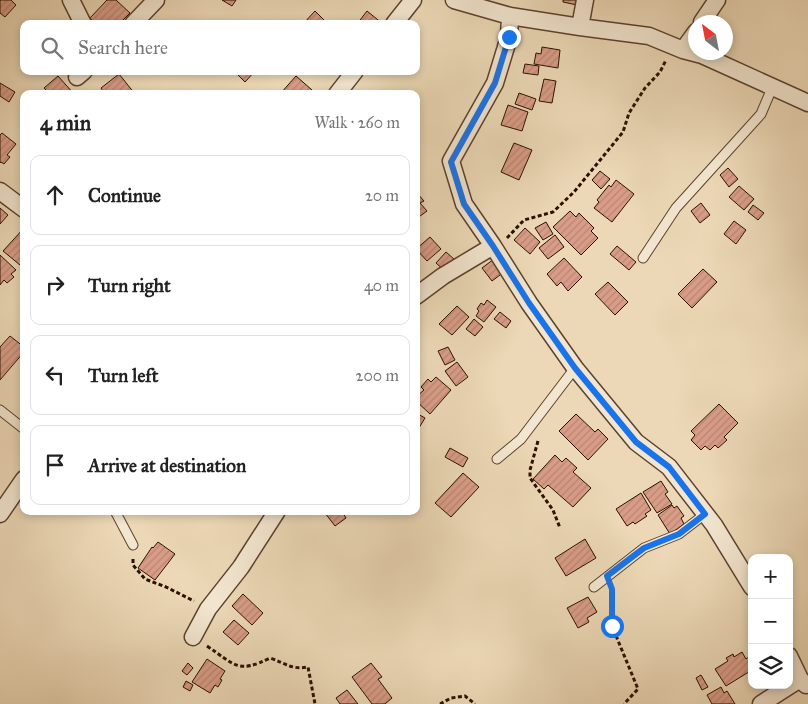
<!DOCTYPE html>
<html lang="en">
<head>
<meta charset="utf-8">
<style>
  :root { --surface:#fff; --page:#f6f6f6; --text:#222; --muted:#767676; --line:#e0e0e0 }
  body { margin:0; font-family:"IM FELL Great Primer",serif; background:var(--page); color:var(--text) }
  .controls { position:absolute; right:15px; bottom:15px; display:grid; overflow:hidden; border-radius:10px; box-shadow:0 2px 8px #0003 }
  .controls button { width:45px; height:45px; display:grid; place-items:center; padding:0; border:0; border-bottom:1px solid var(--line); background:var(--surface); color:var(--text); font:25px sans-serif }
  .compass { position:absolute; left:688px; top:15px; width:45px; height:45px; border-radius:50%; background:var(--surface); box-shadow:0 2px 8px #0003; rotate:328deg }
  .stop { position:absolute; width:15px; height:15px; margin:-11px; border:4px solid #1a73e8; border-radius:50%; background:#fff }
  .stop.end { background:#1a73e8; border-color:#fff; box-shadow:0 1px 5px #0008 }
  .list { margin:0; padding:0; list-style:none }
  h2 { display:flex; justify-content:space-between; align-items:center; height:65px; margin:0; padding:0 20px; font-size:21px }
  h2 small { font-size:16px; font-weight:400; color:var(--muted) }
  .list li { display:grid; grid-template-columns:32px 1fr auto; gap:15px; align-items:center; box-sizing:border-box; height:80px; margin:0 10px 10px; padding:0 10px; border:1px solid var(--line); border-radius:10px }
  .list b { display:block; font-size:19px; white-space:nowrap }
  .list em { font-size:16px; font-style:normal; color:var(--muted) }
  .icon { flex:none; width:28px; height:28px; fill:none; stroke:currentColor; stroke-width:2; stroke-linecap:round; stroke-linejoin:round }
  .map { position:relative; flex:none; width:808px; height:704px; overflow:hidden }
  .search { position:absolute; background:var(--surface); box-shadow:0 2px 8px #0003; left:20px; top:20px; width:400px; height:55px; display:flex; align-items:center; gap:12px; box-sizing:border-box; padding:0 18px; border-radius:10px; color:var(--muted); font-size:19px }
  .panel { position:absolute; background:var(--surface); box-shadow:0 2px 8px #0003; left:20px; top:90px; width:400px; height:425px; border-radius:10px }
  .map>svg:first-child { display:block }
  .building { fill:url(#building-hatch); stroke:#2b1000 }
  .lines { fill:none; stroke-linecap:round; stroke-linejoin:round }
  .lane-casing { stroke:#5b422e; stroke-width:11 }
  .street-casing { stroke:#5b422e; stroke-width:19 }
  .path { stroke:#2b1000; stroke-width:3; stroke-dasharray:4 2.5; stroke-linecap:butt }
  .lane { stroke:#f3e6d0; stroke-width:9 }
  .street { stroke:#f3e6d0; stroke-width:16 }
  .route { stroke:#1a73e8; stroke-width:6 }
</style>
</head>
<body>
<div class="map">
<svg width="808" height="704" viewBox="0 0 808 704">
  <defs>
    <pattern id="building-hatch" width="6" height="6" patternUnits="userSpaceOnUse" patternTransform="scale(1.25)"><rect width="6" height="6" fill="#d99d87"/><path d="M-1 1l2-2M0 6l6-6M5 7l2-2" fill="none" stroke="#ba8673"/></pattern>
  </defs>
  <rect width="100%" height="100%" fill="#ecd8b6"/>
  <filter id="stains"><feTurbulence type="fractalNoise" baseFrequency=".004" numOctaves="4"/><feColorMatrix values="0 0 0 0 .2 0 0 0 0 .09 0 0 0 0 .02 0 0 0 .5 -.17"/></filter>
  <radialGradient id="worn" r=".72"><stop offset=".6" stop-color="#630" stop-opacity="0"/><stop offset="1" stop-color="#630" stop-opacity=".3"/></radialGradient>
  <path class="building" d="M0 0H11L16 5 5 17 0 13Z
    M107 0H116L130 13 119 24H95L90 18Z
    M222 0H236L232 6Z
    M563 0H578L577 5 563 2Z
    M315 11 328 24H303Z
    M367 11 383 24H357Z
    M542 47 560 50 558 68 534 64 536 53 541 54Z
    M525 64 539 66 538 75 523 73Z
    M234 71H255L245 82Z
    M119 74 135 94H105L101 88Z
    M58 76 74 94H50L44 88Z
    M296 76 312 90 309 94H280Z
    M544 79 556 81 552 103 539 101Z
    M0 83 15 92 9 102 0 96Z
    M519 93 536 99 532 110 515 104Z
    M508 105 528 112 522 131 501 125Z
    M2 133 16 144 7 155 10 157 4 164 1 162 0 163V135Z
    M514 143 532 150 519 180 501 172Z
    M728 168 738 179 729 187 720 175Z
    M600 171 610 179 601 189 592 180Z
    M616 180 634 194 612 222 594 208 599 202 597 200 609 185 611 187Z
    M739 186 754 199 744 210 729 197Z
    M416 192 424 201 420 203 427 211 416 219Z
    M701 203 710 215 700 223 691 211Z
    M753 205 764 213 758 220 748 212Z
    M0 208 8 215 0 224Z
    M570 211 576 217 579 213 594 228 591 231 598 238 581 255 553 227Z
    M734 221 746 230 736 244 724 234Z
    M546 222 553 234 543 240 535 228Z
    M24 228V260L20 265 3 251Z
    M525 228 540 242 530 254 514 240Z
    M555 235 564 247 548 259 539 248Z
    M430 237 441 249 427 261 416 249Z
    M617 246 636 262 629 270 610 254Z
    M446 252 455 260 445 271 436 263Z
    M0 255 16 270 11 274 14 277 7 283 4 280 0 285Z
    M564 258 582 277 568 291 561 282 557 286 547 274Z
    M494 259 504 272 492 281 482 268Z
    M703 269 717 282 692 308 678 294Z
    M608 282 628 302 615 315 595 294Z
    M487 300 496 307 484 322 476 316 479 311 477 309 481 303 484 305Z
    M457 306 469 317 452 335 439 324Z
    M500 312 511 321 506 328 494 319Z
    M474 319 483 327 475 336 466 329Z
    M10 336 24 347V352L0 380V347Z
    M448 347 455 360 445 365 438 351Z
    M457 362 468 377 456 386 445 371Z
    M436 377 451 390 430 414 416 401V397L424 390 421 387 428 379 431 382Z
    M719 404 738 423 724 437 727 440 718 448 715 445 710 450 705 446 701 450 691 440 695 435 691 431Z
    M416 413 425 418 417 431H416Z
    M576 414 595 432 598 429 608 439 588 460 559 431Z
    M450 448 468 458 463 467 445 457Z
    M555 455 562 462 566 458 577 468 573 472 591 488 573 507 548 485 544 489 533 479Z
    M463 473 479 487 451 517 435 503Z
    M661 481 668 492 665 494 672 504 657 513 643 492Z
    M641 493 651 510 645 514 647 516 635 524 633 522 627 526 616 509Z
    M672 505 674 508 677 506 684 516 681 518 684 524 670 534 658 515Z
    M327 511H342L346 518 335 526 325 513Z
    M585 539 596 558 566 576 555 558Z
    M158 542 175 554 155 580 138 568 152 547 153 548Z
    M243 594 263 613 252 625 232 606Z
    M588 597 597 612 587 618 589 622 578 628 567 608Z
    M234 620 249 633 238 645 223 632Z
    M742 652 746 659 750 656 752 660V670L726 686 715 669 728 661 726 658 733 654 734 657Z
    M207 659 225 671 220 679 222 680 218 687 215 685 210 693 192 682Z
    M188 663 193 668 187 675 182 671Z
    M371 663 382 677 378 679 392 698 385 704H372L352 677Z
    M701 675 708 687 702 690 696 678Z
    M186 681 193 685 190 691 183 687Z
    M721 687 724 693 727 691 735 704H712L707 695Z
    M347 690 358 704H340L336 698Z"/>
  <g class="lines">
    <defs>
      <path id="lane" d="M643 258 676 208 761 114 772 88
        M0 410 24 429
        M497 459 521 439 575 368
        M115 511 133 545
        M594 587 644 548 679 534 705 514"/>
      <path id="street" d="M71 0 83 24
        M454 0 510 16 580 27 649 36 683 50 702 55 808 103
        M510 16 509 37 495 83 451 161 464 204 493 246 529 303 575 368 636 442 669 467 714 525 752 587
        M702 22 717 0
        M133 24 156 0
        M394 24 413 0
        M580 27 585 0
        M683 50 696 32
        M77 77 84 71
        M337 94 355 71
        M0 191 24 209
        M416 296 443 276 493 246
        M0 514 24 479
        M193 637 208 609 241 567 277 511
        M789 656 800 679 806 685
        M761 704 800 679"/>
    </defs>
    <use href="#lane" class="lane-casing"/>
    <use href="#street" class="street-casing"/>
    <path class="path" d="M507 238 524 220 553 212 574 192 623 132 629 113 645 88 660 72 666 60
      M538 441 530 470V478L553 510 560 528
      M133 559V565L145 579 166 587 194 601
      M613 591 612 626 638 689 624 704
      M207 646C235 665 238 674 270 658 285 663 291 670 308 667L315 704
      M440 704 451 698 465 696 475 704"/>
    <use href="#lane" class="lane"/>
    <use href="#street" class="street"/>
  </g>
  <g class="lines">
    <path class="route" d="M509 37 495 83 451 162 464 204 493 246 529 303 575 368 636 442 669 467 705 514 679 534 644 548 607 576 612 589V626"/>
  </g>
  <rect width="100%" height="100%" filter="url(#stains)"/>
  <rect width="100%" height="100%" fill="url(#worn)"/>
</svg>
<div class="controls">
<button>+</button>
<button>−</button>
<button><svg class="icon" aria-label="layers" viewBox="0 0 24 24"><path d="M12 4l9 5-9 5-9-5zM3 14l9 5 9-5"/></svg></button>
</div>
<svg class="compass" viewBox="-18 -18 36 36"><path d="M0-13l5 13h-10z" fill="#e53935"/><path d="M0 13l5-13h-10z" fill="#767676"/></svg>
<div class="stop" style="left:612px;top:626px"></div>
<div class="stop end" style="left:509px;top:37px"></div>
<div class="search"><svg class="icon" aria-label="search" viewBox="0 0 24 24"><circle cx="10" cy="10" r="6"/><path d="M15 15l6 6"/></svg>Search here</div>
<section class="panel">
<h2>4 min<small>Walk · 260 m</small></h2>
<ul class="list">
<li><svg class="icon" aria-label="ahead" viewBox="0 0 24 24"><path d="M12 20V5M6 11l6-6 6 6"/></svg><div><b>Continue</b></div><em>20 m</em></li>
<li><svg class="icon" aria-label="right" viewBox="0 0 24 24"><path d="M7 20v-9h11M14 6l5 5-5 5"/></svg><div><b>Turn right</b></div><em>40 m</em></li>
<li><svg class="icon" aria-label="left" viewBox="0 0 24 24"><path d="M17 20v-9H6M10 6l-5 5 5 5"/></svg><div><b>Turn left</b></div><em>200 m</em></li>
<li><svg class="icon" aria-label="arrive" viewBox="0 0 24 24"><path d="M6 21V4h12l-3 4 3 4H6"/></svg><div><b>Arrive at destination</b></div></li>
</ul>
</section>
</div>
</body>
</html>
